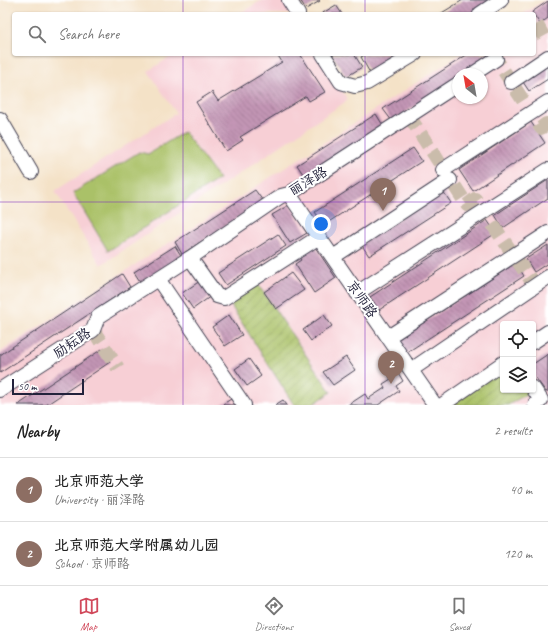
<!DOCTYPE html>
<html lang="en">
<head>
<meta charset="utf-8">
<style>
  :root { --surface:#fff; --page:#f6f6f6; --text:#222; --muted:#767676; --line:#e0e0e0; --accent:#d1495b }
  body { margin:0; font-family:Caveat,"LXGW WenKai TC",sans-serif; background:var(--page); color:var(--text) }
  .controls { position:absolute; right:12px; bottom:12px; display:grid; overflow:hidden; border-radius:4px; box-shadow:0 1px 3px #0004 }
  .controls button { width:36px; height:36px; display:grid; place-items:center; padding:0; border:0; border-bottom:1px solid var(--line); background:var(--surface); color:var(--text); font:20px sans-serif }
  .compass { position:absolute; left:452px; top:68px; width:36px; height:36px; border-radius:50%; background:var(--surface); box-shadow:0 1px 3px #0004; rotate:329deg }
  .scale { position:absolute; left:12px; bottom:10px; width:72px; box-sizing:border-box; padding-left:4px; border:2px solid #22223b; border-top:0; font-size:11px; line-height:14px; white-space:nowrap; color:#22223b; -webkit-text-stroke:3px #fff; paint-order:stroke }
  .you { position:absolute; left:321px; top:224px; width:14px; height:14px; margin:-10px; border:3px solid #fff; border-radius:50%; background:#1a73e8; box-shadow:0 0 0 6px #1a73e833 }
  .badge { display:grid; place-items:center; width:26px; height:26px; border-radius:50%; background:var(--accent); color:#fff; font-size:13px; font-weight:700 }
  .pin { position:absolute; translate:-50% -33px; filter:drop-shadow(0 1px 2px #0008) }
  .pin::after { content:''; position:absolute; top:21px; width:14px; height:12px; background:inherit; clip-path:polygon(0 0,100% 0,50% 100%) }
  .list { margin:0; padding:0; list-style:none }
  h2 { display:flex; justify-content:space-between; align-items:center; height:52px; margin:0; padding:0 16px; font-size:17px }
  h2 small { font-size:13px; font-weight:400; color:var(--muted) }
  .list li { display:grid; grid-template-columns:26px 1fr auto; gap:12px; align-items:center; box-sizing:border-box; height:64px; padding:0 16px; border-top:1px solid var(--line) }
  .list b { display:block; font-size:15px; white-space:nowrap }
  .list p { margin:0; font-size:13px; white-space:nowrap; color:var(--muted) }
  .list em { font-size:13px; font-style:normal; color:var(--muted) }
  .icon { flex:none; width:22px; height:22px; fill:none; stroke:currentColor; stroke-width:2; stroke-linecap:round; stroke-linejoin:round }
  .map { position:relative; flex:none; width:548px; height:405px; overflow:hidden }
  .search { position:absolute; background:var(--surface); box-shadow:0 1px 3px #0004; left:12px; right:12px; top:12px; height:44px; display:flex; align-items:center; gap:10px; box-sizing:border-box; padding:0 14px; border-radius:4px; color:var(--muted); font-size:15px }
  .sheet { height:180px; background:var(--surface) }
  nav { display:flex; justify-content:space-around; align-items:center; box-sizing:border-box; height:56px; border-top:1px solid var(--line); background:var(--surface); font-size:11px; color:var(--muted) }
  nav a { display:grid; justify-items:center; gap:2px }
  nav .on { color:var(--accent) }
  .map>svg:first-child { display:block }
  .built { fill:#f7cfd5; fill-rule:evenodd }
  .green { fill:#aac167; stroke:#667251 }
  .garden { fill:url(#garden-furrows); stroke:#667251 }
  .building { fill:url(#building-back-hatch) }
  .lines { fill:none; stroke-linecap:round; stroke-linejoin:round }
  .minor-tunnel { stroke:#cabcab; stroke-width:14; stroke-dasharray:14 7; stroke-linecap:butt }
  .minor-casing { stroke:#423f50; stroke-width:16 }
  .minor { stroke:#fff; stroke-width:14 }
  .grid { fill:none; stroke:#7b2cbf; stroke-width:1; stroke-opacity:0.55 }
  .labels { text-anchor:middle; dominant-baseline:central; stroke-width:4; stroke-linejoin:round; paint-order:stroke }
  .street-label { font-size:14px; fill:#22223b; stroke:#fff }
</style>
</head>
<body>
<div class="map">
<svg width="548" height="405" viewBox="0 0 548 405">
  <defs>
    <pattern id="garden-furrows" width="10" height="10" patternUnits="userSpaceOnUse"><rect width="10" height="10" fill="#aac167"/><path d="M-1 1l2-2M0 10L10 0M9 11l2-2" fill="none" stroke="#8a9c56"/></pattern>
    <pattern id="building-back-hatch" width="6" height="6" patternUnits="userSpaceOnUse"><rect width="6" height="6" fill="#c395b5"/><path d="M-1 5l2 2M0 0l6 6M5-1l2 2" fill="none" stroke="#9e7994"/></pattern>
  </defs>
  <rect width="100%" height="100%" fill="#fff"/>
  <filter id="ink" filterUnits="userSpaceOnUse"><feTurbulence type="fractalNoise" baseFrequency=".025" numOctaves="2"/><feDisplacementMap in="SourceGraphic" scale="8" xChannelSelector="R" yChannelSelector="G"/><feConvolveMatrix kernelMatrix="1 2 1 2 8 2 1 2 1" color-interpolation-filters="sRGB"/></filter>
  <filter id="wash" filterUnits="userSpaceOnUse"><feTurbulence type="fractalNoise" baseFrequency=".012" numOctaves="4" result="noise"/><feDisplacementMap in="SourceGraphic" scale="16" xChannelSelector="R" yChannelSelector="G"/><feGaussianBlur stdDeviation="0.9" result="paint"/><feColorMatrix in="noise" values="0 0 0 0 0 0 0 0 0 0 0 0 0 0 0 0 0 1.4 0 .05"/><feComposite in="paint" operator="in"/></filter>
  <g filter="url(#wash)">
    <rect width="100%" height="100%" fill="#f4e2c7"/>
    <path class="built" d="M262 0H285L294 14H239Z
      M545 0H548V405H0V352L461 54H534V14H523ZM458 74H482V98H458ZM503 324H533V390H503Z
      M175 54H319L348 100 245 170 101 265 55 191 176 113 148 71Z"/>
    <path class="green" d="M184 132 219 179 108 251 73 193 139 152 148 154Z"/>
    <path class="garden" d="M257 283 331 392 312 405H294L228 301Z
      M503 368V390H528L530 392 508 405H452Z"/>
    <g id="blocks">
      <path class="building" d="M300 0H319L320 1 306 9Z
        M463 0H495L472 14H440Z
        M548 1V18L540 24 532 12Z
        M336 5 342 14H321Z
        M277 54H300L325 92 309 101 306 96 240 137 243 140 226 151 196 102 212 92 218 101 282 62Z
        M332 54H354L362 67 346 77Z
        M366 54H400L370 73 361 57Z
        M468 54H488L490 58 465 74H458V78L392 121 383 109Z
        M548 62V79L529 91 521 79Z
        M376 114 384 127 305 177 297 165Z
        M531 122 545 143 473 191 459 170Z
        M413 148 422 161 324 225 315 212Z
        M548 180V198L503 228 495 215Z
        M255 190 263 201 182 254 175 242Z
        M443 191 451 203 369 256 361 244Z
        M289 205 307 233 290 243 272 215Z
        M487 220 496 233 379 310 370 297Z
        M278 234 286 246 226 285 218 273Z
        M313 244 336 278 314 293 295 264 301 260 297 254Z
        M548 245V263L534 272 526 259Z
        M175 246 182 257 141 283 134 272Z
        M516 263 524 276 406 353 397 340Z
        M291 273 304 290 276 309 264 292Z
        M122 274 130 287 0 373V355Z
        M200 281 211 296 193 309 182 293Z
        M229 315 242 335 225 346 212 327Z
        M324 315 332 326 311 341 303 330Z
        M102 349 110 362 46 405H18Z
        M548 354V391L546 392 533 374V364Z
        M346 357 355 370 333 385 323 372Z
        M249 359 261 376 247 386 235 369Z
        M397 371 403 381 396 386 399 391 378 405H348L365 394 368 399 385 388 383 384 391 379 389 376Z
        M231 399 235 405H224L223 404Z
        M283 400 287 405H275Z"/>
    </g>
  </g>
  <g filter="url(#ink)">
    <use href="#blocks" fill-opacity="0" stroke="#423f50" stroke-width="1"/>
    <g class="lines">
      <path class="minor-tunnel" d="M534 34 548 26
        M492 54 496 59 541 128 546 124 548 128
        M409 116 467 205 475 199 535 286
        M93 330 118 368"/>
      <defs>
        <path id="minor" d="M289 0 298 14
          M480 14 501 0
          M323 54 341 82 355 86 367 83 415 54
          M473 74 496 59
          M511 82 548 57
          M0 119 31 172
          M443 170 548 102
          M289 194 435 405
          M333 257 450 180
          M190 258 217 296 224 298 319 237
          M158 279 244 405
          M357 293 548 170
          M388 337 548 233
          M533 342 548 332
          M411 370 548 277
          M533 388 541 400 535 405
          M0 390 93 330 98 317 190 258 281 196 289 194 458 84
          M442 405 503 363"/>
      </defs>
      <use href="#minor" class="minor-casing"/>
      <use href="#minor" class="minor"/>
    </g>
  </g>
  <path class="grid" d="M183 0V14M365 0V14M183 54V405M365 54V405M0 202H548"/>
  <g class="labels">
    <g class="street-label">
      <text transform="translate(308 181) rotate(-31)">丽泽路</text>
      <text transform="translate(362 299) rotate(55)">京师路</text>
      <text transform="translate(72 343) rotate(-35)">励耘路</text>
    </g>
  </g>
</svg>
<div class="controls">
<button><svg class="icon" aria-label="locate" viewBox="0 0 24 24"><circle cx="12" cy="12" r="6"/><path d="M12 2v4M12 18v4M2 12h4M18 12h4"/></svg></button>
<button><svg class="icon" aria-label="layers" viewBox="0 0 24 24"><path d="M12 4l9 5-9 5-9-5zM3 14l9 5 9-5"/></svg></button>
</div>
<svg class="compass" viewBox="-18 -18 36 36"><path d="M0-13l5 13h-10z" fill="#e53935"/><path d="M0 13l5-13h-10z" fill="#767676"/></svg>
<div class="scale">50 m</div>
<div class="you"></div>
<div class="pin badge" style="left:383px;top:211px;background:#8d6e63">1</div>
<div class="pin badge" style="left:391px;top:384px;background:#8d6e63">2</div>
<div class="search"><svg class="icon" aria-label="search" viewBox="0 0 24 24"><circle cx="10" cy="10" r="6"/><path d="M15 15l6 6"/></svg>Search here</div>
</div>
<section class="sheet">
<h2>Nearby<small>2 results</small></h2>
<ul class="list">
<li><span class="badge" style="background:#8d6e63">1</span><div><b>北京师范大学</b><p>University · 丽泽路</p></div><em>40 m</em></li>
<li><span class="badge" style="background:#8d6e63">2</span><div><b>北京师范大学附属幼儿园</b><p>School · 京师路</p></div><em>120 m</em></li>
</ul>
</section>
<nav>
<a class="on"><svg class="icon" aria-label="map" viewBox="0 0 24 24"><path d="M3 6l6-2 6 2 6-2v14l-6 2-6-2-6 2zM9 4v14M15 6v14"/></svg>Map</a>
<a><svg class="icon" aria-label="directions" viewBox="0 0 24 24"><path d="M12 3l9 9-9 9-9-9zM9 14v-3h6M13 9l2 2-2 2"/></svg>Directions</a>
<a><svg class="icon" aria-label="saved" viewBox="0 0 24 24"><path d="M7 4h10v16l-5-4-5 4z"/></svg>Saved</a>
</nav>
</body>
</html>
